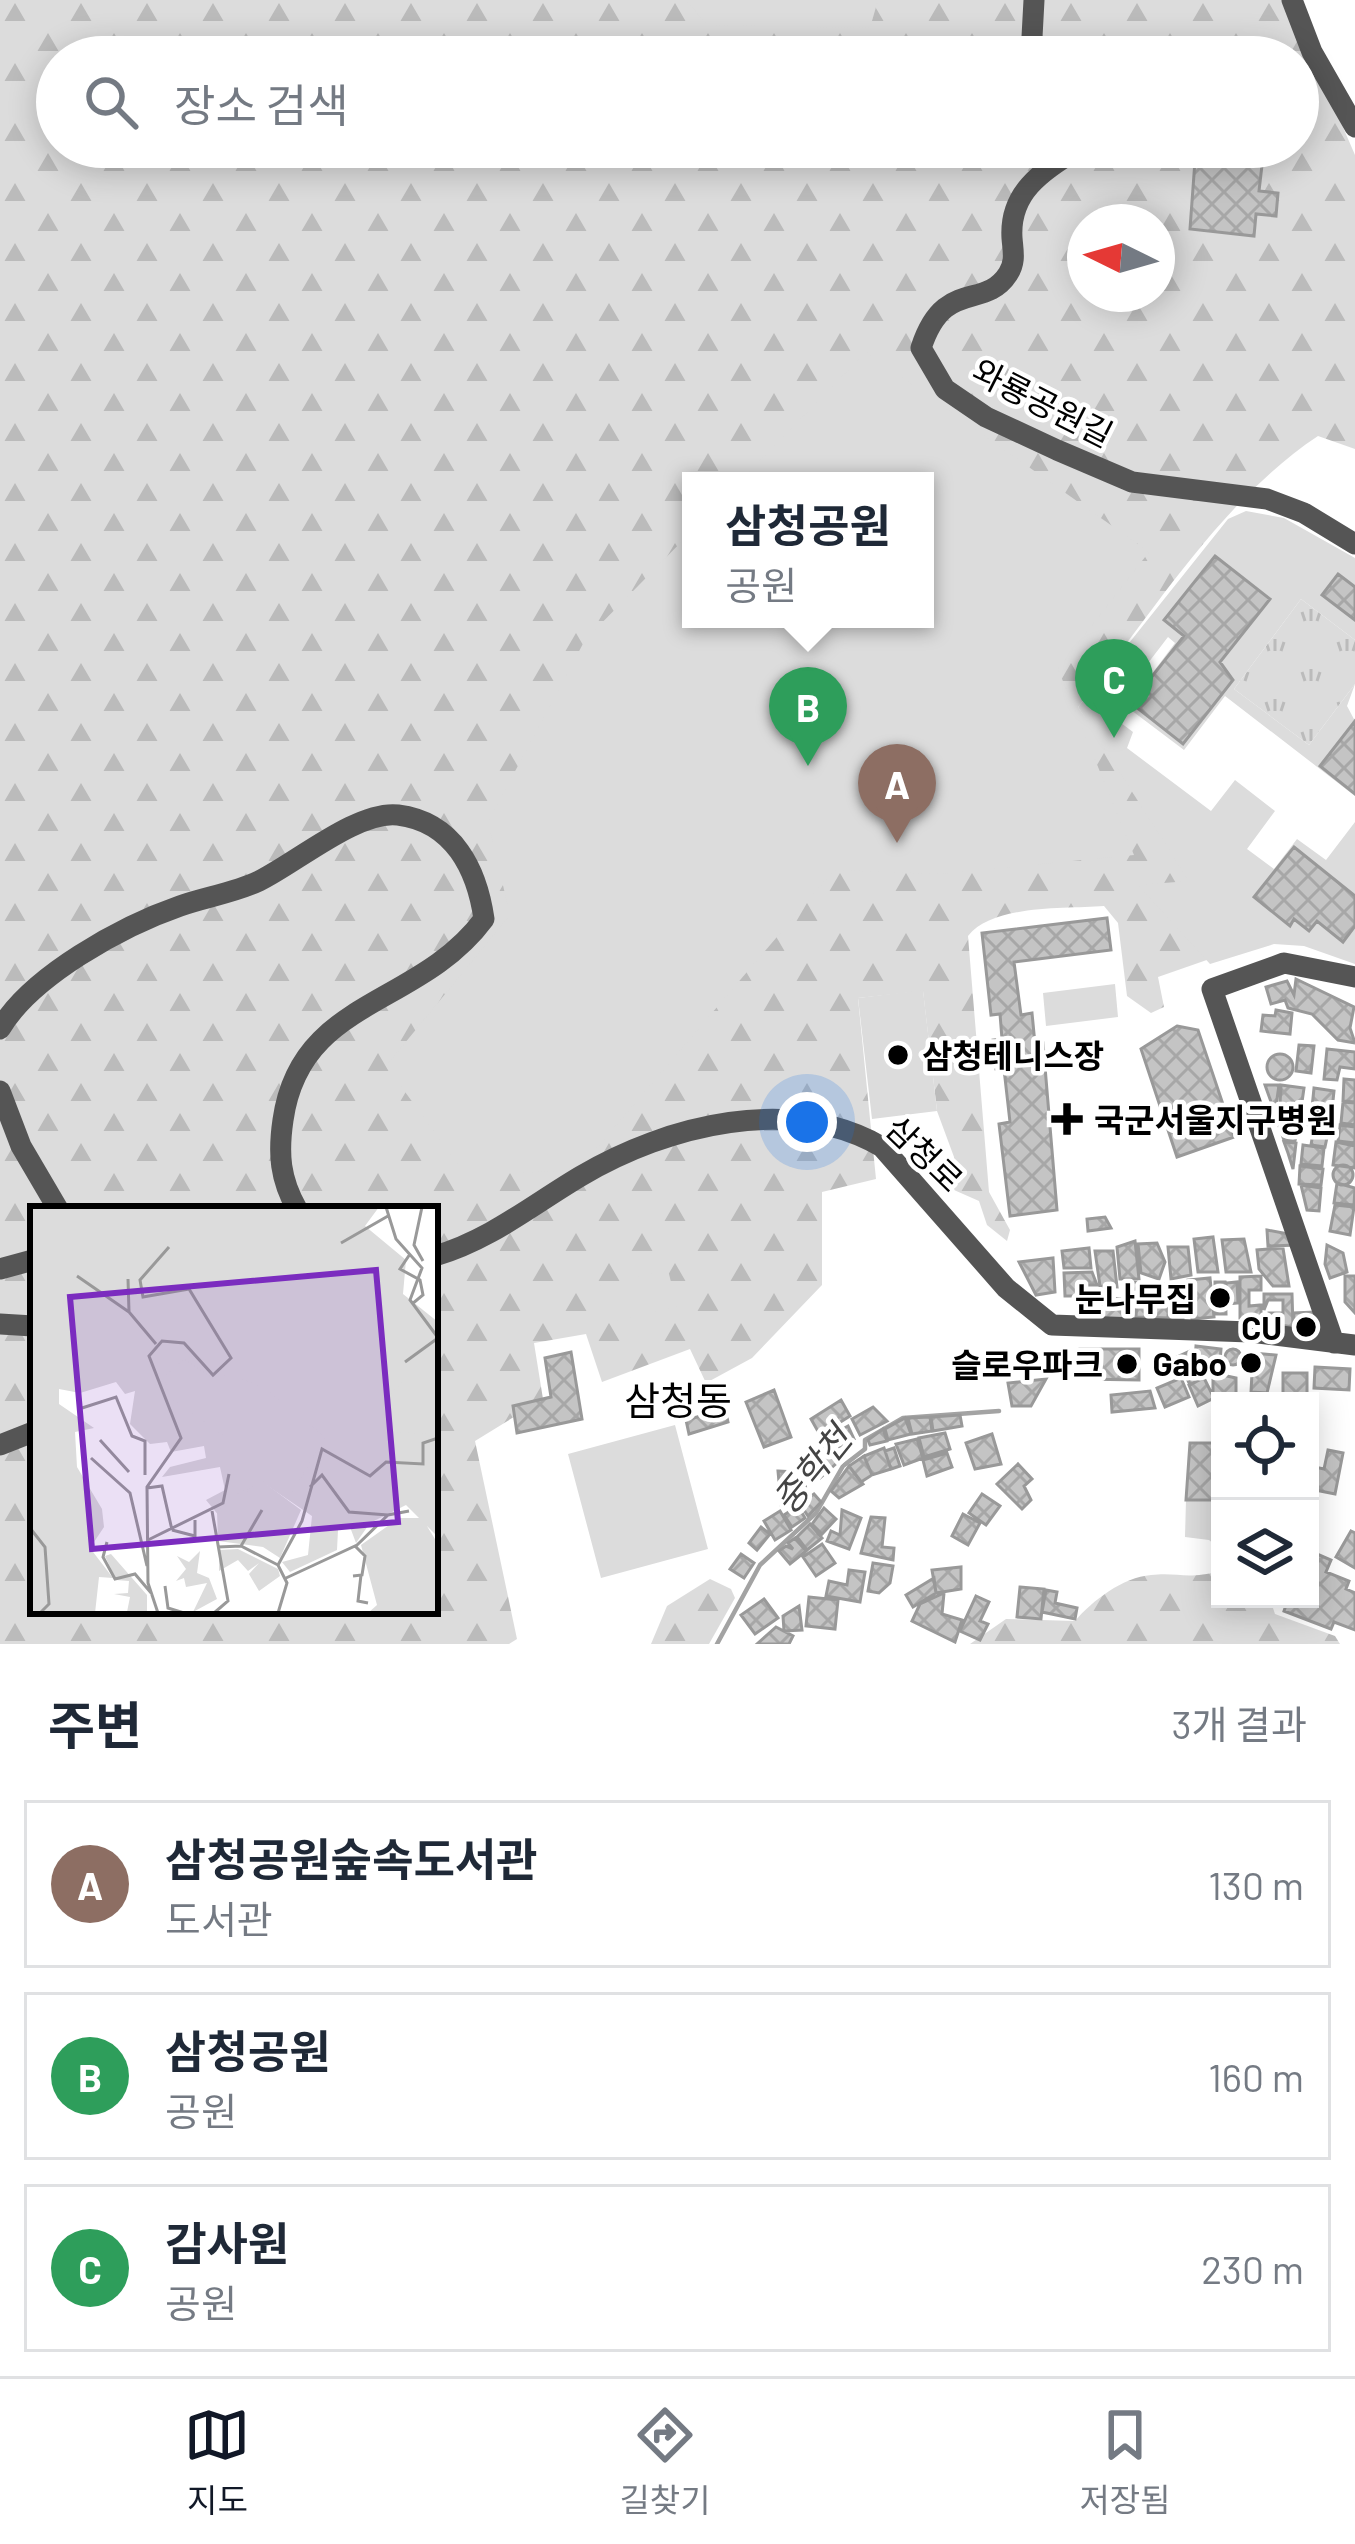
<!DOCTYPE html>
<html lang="ko">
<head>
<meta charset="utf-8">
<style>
  :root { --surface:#fff; --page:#f6f6f7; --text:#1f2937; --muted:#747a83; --line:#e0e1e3; --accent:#111827 }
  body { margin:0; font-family:Barlow,"Noto Sans KR",sans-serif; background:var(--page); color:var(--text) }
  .controls { position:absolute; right:36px; bottom:36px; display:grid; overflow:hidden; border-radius:0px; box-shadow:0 6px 30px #0003 }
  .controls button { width:108px; height:108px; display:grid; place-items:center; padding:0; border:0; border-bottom:3px solid var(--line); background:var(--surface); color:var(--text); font:60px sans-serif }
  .compass { position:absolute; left:1067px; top:204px; width:108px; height:108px; border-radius:50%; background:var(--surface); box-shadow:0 6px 30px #0003; rotate:275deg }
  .you { position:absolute; left:807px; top:1122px; width:42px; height:42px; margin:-30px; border:9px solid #fff; border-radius:50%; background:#1a73e8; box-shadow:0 0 0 18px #1a73e833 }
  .badge { display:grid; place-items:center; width:78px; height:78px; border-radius:50%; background:var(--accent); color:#fff; font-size:39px; font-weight:700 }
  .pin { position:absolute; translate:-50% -99px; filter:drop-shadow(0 3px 6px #0008) }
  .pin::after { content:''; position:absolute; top:63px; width:42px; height:36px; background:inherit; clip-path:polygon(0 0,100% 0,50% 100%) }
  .popup { position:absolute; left:682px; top:472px; width:252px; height:156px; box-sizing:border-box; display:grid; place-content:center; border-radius:0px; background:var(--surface); filter:drop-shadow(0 3px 9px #0005); font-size:39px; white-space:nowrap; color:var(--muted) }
  .popup b { font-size:45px; color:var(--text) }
  .popup::after { content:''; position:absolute; left:50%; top:100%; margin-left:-24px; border:24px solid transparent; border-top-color:var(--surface) }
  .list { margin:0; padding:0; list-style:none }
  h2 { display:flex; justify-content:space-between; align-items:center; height:156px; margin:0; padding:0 48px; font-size:51px }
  h2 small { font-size:39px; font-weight:400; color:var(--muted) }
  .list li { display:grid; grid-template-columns:78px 1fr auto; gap:36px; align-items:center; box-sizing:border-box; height:168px; margin:0 24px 24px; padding:0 24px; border:3px solid var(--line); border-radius:0px }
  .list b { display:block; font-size:45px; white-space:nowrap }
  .list p { margin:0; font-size:39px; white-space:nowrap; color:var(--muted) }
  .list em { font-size:39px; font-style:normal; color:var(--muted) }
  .icon { flex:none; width:66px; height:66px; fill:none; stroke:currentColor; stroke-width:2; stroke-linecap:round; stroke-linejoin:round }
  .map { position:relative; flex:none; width:1355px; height:1644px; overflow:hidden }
  .search { position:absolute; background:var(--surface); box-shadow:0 6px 30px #0003; left:36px; right:36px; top:36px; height:132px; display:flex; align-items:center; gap:30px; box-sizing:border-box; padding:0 42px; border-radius:66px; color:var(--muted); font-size:45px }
  .sheet { height:732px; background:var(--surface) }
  nav { display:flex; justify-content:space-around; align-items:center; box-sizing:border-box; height:168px; border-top:3px solid var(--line); background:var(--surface); font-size:33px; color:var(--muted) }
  nav a { display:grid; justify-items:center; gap:6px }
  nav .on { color:var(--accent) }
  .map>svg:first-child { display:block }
  .grass { fill:url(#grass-tufts) }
  .forest { fill:url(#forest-firs); fill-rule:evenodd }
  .green { fill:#dcdcdc; fill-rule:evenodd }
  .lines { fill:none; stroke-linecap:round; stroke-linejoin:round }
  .stream { stroke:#a3a3a3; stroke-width:4.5 }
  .building { fill:url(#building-cross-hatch); stroke:#999; stroke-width:3 }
  .minor { stroke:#555; stroke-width:21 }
  .poi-dot { fill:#000; stroke:#fff; stroke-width:4.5 }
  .labels { text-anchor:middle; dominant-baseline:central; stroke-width:9; stroke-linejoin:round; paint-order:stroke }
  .street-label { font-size:33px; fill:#000; stroke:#fff }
  .poi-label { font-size:33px; font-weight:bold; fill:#000; stroke:#fff; text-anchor:end }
  .water-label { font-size:36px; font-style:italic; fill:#444; stroke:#fff }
  .quarter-label { font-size:39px; fill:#000; stroke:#fff }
  .inset-road { fill:none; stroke:#999; stroke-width:3 }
  .view { fill:#7b2cbf; fill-opacity:0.15; stroke:#7b2cbf; stroke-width:6 }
  .inset-edge { fill:none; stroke:#000; stroke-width:6 }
</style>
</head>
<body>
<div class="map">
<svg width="1355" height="1644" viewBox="0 0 1355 1644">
  <defs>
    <pattern id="grass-tufts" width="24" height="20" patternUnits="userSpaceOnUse" patternTransform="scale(3)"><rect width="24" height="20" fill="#dcdcdc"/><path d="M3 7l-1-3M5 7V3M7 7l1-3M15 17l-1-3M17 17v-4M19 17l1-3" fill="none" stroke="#bbb"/></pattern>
    <pattern id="forest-firs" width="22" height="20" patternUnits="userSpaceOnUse" patternTransform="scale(3)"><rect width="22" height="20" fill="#dcdcdc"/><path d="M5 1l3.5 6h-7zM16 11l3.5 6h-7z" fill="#bbb"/></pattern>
    <pattern id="building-cross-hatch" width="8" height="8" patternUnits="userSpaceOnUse" patternTransform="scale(3)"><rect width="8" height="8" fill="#c4c4c4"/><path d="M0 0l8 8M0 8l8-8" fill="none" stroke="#a7a7a7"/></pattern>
  </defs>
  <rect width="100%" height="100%" fill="#fff"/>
  <path class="grass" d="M1301 599 1355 640V684L1309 745 1234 689Z"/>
  <path class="forest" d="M0 0H1288L1355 155V449L1318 436C1220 501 1151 616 1078 707L1244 947 1158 977 1164 1007 1151 1013 1127 996 1118 923 1104 906C1066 909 993 904 968 936L989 1192 1010 1230 1007 1241 987 1225 979 1201 954 1190V1157L937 1111 923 991 858 998 876 1179 822 1192V1285L752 1358 706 1383 690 1349 602 1382 586 1334 534 1343 543 1399 475 1441 517 1639 509 1644H0ZM57 57H1298V147H57ZM1085 222H1157V294H1085ZM691 481H925V619H691ZM33 1209H435V1611H33Z
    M1220 1571V1599H1270L1275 1614 1335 1636 1340 1644H970L1006 1619 1075 1621C1092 1601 1123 1577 1151 1575 1179 1572 1186 1580 1220 1571Z
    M710 1579 731 1589 735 1598 709 1644H651L667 1606Z"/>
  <path class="green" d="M686 0H878L870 28 707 25Z
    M866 352 1149 552 1058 669 1134 855 939 874 834 870 578 1170 466 1175 386 1066 510 915 488 822 585 640 691 532V619H925V481H740Z
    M1246 511 1284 518 1355 558V587L1323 595 1355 620V640L1301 599 1234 689 1309 745 1355 684 1347 706 1355 721 1320 766 1355 796 1225 696 1184 750 1127 707 1175 643 1168 637 1109 714 1133 732 1127 748 1211 811 1235 780 1275 811 1247 849 1274 869 1297 839 1326 860 1355 822V896L1294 847 1254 897 1290 925 1294 919 1309 931 1317 921 1342 942 1355 926V964L1304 946 1274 944 1210 964 1138 885 1189 881 1078 707 1228 519ZM1215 556 1269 599 1220 662 1232 681 1182 743 1184 636 1164 620Z
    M1115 984 1118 1017 1046 1026 1043 993Z
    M923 990 937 1111 872 1119 858 998Z
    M668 1270 677 1306 601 1324 592 1288Z
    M675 1425 708 1549 601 1578 568 1454Z
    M1186 1500H1220V1549L1209 1540 1185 1537Z"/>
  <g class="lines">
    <path class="stream" d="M717 1644 760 1565 816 1513 843 1466 865 1449V1440L903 1418 999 1411"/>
  </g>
  <path class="building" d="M1196 147 1264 148 1259 191 1278 193 1276 216 1256 214 1254 236 1190 229Z
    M1215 556 1270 599 1220 662 1233 680 1183 744 1131 703 1184 636 1164 620Z
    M1338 574 1355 587V620L1322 595Z
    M1355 721V794L1320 766Z
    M1294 847 1355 896V926L1343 942 1317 921 1309 931 1294 919 1290 926 1254 897Z
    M1107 918 1111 950 1014 962 1021 1015 1032 1013 1035 1044 1043 1043 1057 1210 1010 1216 999 1124 1010 1122 1004 1069H996L993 1040 1002 1039 1000 1014 991 1015 982 933Z
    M1296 979 1354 1007 1350 1028 1355 1043 1338 1040 1312 1014 1288 1008 1285 1000 1271 1004 1266 987 1287 981 1294 995Z
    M1276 1010 1292 1013 1290 1034 1261 1031 1263 1015 1275 1016Z
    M1177 1026 1198 1030 1234 1137 1177 1157 1141 1049Z
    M1299 1045 1314 1046 1311 1073 1296 1071Z
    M1327 1049 1355 1052V1069L1340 1067 1337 1080 1324 1079Z
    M1267 1067a13 13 0 1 1 26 0a13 13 0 1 1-26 0Z
    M1344 1079 1355 1080V1102L1343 1101Z
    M1265 1085H1279L1275 1113Z
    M1281 1085 1304 1088 1299 1123 1279 1122Z
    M1314 1088 1334 1091 1332 1110 1312 1108Z
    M1343 1102 1355 1103V1125L1341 1123Z
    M1309 1110 1330 1111 1329 1127 1307 1125Z
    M1278 1123 1298 1126 1295 1141 1284 1140Z
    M1340 1125 1355 1127V1143L1338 1141Z
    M1314 1127 1329 1128 1325 1147 1311 1145Z
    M1284 1142 1296 1143 1293 1169 1288 1153Z
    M1336 1142 1355 1146V1168L1333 1165Z
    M1303 1145 1324 1148 1322 1166 1301 1164Z
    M1333 1175a10 10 0 1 1 20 0a10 10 0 1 1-20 0Z
    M1300 1166 1323 1169 1321 1185 1299 1184Z
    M1337 1183 1355 1188 1354 1205 1334 1203Z
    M1301 1185 1321 1188 1319 1211 1307 1210Z
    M1335 1205 1354 1207 1350 1235 1330 1231Z
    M1105 1217 1111 1228 1088 1231 1087 1219Z
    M1267 1230 1294 1235 1297 1245 1268 1246Z
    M1213 1237 1218 1272H1198L1194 1239Z
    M1244 1239 1251 1272H1226L1222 1240Z
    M1135 1241 1139 1279H1120L1117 1247Z
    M1157 1243 1165 1262 1159 1279 1141 1273 1138 1244Z
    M1327 1245 1343 1253 1347 1272 1330 1278 1325 1264Z
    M1168 1247H1188L1191 1275 1171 1279Z
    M1089 1248 1091 1268H1064L1062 1251Z
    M1283 1248 1289 1286H1273L1259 1269 1257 1250Z
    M1095 1251H1113L1117 1287 1100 1286Z
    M1053 1258 1055 1292 1036 1295 1019 1262Z
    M1092 1272 1097 1285H1079V1296H1065L1064 1273Z
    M1261 1276V1290H1249V1306L1261 1305V1317L1240 1318V1277Z
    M1345 1276H1355V1313L1345 1302Z
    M1210 1278 1214 1317 1192 1319 1188 1280Z
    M1126 1282 1169 1284 1168 1318 1136 1317 1137 1296 1126 1295Z
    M1215 1282H1225L1226 1314H1215Z
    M1237 1282 1238 1303 1227 1304 1226 1283Z
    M1169 1284H1184L1183 1319 1168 1318Z
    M1264 1294H1292L1293 1327 1269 1323V1313H1283V1300H1268L1264 1310Z
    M1087 1296 1132 1300 1130 1323 1085 1320Z
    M1315 1312 1322 1322 1313 1332 1293 1331 1294 1313Z
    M1196 1346 1221 1349 1220 1362 1195 1360Z
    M1225 1357a8 8 0 1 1 16 0a8 8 0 1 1-16 0Z
    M1080 1349H1139V1380L1080 1379Z
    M1190 1351 1201 1379 1190 1385 1177 1357Z
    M571 1352 582 1419 517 1433 513 1406 551 1397 545 1358Z
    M1253 1353 1276 1355 1267 1393 1251 1392Z
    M1315 1367 1350 1369 1349 1390 1314 1388Z
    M1213 1373 1236 1378V1396H1213Z
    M1283 1373H1307V1397L1283 1396Z
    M1181 1378 1189 1397 1165 1407 1157 1388Z
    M1204 1378 1214 1398 1198 1406 1189 1385Z
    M1046 1379 1031 1406H1012L1008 1383Z
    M774 1390 791 1437 764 1447 746 1402Z
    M1150 1391 1155 1408 1112 1412 1111 1395Z
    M841 1400 850 1416 820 1435 811 1419Z
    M873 1407 887 1421 860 1435 852 1419Z
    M725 1409 728 1422 689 1434 686 1420Z
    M960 1415 962 1426 933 1431 931 1417Z
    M930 1417 932 1431 912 1434 908 1418Z
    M905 1418 911 1434 888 1440 885 1429Z
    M848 1426 854 1439 832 1450 826 1438Z
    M883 1429 887 1441 870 1445 868 1440Z
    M945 1433 950 1449 924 1457 919 1438Z
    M992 1434 1001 1464 975 1469 966 1443Z
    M917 1439 923 1458 904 1465 896 1444Z
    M1190 1443H1220V1500H1186Z
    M823 1446 838 1462 820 1478 805 1463Z
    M884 1448 891 1469 872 1475 864 1456Z
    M894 1448 900 1466 891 1469 885 1451Z
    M1328 1450 1343 1453 1335 1494 1310 1489V1466L1324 1469Z
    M947 1453 952 1467 927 1476 923 1460Z
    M864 1456 872 1475 861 1482 849 1466Z
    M1018 1464 1032 1479 1024 1486 1031 1500 1022 1509 997 1484Z
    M849 1466 863 1484 839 1498 831 1491Z
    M778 1471 796 1472 805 1480 806 1493 781 1504Z
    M814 1494 821 1502 808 1516 800 1504Z
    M982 1494 1000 1506 986 1525 969 1513Z
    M798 1506 805 1518 792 1527 784 1515Z
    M824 1508 836 1519 822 1534 812 1524Z
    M842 1510 861 1518 849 1549 827 1541 831 1531 840 1535Z
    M780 1511 791 1530 775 1540 764 1521Z
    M963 1514 980 1523 968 1545 952 1536Z
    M871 1517 885 1518 882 1547 894 1548 893 1560 861 1553Z
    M810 1524 822 1538 807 1550 797 1537Z
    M761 1527 770 1534 757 1550 749 1543Z
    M1351 1531 1355 1533V1568L1336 1557Z
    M795 1538 806 1551 790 1564 779 1551 786 1546 793 1549 788 1543Z
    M822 1544 835 1563 816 1576 803 1557Z
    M1310 1551 1331 1560 1326 1572 1349 1581 1346 1589 1355 1593V1630L1334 1622 1331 1629 1284 1611 1288 1599H1310Z
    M741 1554 754 1563 744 1578 730 1569Z
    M873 1563 893 1566 890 1583 879 1593 868 1591Z
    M961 1567V1589L936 1593 932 1570Z
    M849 1570 865 1572 860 1602 826 1596 829 1581 847 1585Z
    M934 1578 936 1593 913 1607 906 1595Z
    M1020 1587 1044 1589 1041 1619 1017 1617Z
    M1046 1590 1057 1592 1055 1603 1077 1608 1075 1619 1042 1612Z
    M944 1593 942 1614 962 1620 955 1642 912 1621 920 1604Z
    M976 1596 989 1602 980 1621 988 1624 980 1640 960 1631Z
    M809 1597 838 1600 835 1629 806 1626Z
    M764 1599 778 1618 755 1634 741 1615Z
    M799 1606 802 1630 784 1631 783 1616Z
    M776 1627 793 1636 789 1644H757Z"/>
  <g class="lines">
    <path class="minor" d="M1034 0 1032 37 1039 57
      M1292 0 1312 52 1355 127
      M1081 147C1045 170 1009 190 1012 238 1013 251 1016 262 1008 274 984 311 944 277 921 348L945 389 986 417 1057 450 1132 482 1267 499 1304 513 1355 544
      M0 1029C31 976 122 926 180 906 205 897 234 893 259 881 296 863 358 810 398 815 454 822 477 870 484 919 418 1008 300 998 283 1120 278 1154 280 1179 297 1209
      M0 1091 21 1146 58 1209
      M435 1256C490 1240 532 1205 581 1176 667 1125 791 1094 882 1147L1006 1288 1052 1325 1250 1332 1355 1345
      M0 1269 33 1260
      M0 1324 33 1326
      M1334 1343 1212 989 1284 963 1355 977
      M0 1445 33 1432"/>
  </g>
  <g class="poi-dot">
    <circle cx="898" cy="1055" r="12"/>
    <path d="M1061 1101h12v12h12v12h-12v12h-12v-12h-12v-12h12z"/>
    <circle cx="1220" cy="1298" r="12"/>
    <circle cx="1306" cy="1327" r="12"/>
    <circle cx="1251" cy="1363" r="12"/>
    <circle cx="1127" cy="1364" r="12"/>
  </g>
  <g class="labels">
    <g class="street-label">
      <text transform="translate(1043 402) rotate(27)">와룡공원길</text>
      <text transform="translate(925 1153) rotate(44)">삼청로</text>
    </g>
    <g class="poi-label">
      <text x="922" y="1055" text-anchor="start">삼청테니스장</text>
      <text x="1094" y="1119" text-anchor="start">국군서울지구병원</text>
      <text x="1196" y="1298">눈나무집</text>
      <text x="1282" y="1327">CU</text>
      <text x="1227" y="1363">Gabo</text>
      <text x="1103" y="1364">슬로우파크</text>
    </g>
    <g class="water-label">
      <text transform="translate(811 1469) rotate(-51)">중학천</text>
    </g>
    <g class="quarter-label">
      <text x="678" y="1399">삼청동</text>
    </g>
  </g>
  <g transform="translate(30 1206)">
    <rect width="408" height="408" fill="#fff"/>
    <path d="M0 1H349L335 20 376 54 373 88 408 116V331L376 299 340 317 326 337 320 321 308 324 307 344 260 366 252 356 278 349 282 310 232 276 190 311 176 294 195 284 190 261 132 271 140 261 176 252 174 240 141 246 137 236 120 238 100 218 105 185 95 188 86 176 50 187 29 183V198L64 222 45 226 47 261 72 303 74 321 60 342 83 372 69 371 65 407H0ZM369 312H392L408 338V407H338L347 399 331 339ZM170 345 167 367 179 372 187 393 163 406 177 377 156 381 154 372 146 375 156 363 147 350 159 356ZM81 348 117 389V407H80L97 406 100 391 84 388 98 387 99 375 86 374 75 350Z" fill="#dcdcdc"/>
    <path d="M408 118V228L355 226 353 196 380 168 384 128ZM154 153 184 173 201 168 236 183 295 231 262 287 232 275 271 304 250 352 233 341 188 335 187 305 228 278 205 289 198 233 138 190 135 170ZM208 343 248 363 250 370 229 385 219 368 229 357 218 365 208 354 189 365V344Z" fill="#dcdcdc"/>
    <path class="inset-road" d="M356 1 366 33 392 62 380 94 406 129M381 1H392L384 39 393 55M311 37 358 10M380 48 370 63 390 74 393 89 382 98M47 70 99 106M98 73 99 106 126 138M375 156 408 132M52 202 86 191 102 230 115 235V269M70 234 99 266M61 252 100 287 117 360M280 281 292 269 319 306 358 309M117 282 132 280 142 324M182 305 198 395 184 407M0 322 15 341 19 398 10 407M142 324 165 330V314M118 334 193 297 199 268M77 336 73 351 85 373 105 368 122 388M211 340 232 304M188 341 211 340 248 359 257 377 248 407M248 359 272 315 292 243 340 270 356 256 393 258V237L408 232M331 369 328 395 338 397M323 370 332 369 335 350 325 340M256 372 327 339 358 309 379 305M135 380 138 402 154 407M128 407 118 377 117 281 151 232 119 150 132 135 154 137 183 169 201 152 159 83 113 91 110 74 139 41"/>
    <path class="view" d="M346 64 368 316 62 343 40 91Z"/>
    <rect width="408" height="408" class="inset-edge"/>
  </g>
</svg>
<div class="controls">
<button><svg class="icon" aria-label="locate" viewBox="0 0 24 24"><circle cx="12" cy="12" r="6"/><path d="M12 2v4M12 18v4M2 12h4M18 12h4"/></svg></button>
<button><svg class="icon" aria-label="layers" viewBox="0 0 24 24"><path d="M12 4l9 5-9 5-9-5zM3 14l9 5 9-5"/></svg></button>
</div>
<svg class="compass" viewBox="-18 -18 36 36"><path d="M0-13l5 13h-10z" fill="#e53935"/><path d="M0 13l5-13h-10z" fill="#747a83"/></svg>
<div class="you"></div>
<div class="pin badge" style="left:897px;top:843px;background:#8d6e63">A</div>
<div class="pin badge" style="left:808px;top:766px;background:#2e9e5b">B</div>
<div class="popup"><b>삼청공원</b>공원</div>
<div class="pin badge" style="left:1114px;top:738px;background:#2e9e5b">C</div>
<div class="search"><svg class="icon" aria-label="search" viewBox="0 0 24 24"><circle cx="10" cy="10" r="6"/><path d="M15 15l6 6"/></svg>장소 검색</div>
</div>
<section class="sheet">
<h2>주변<small>3개 결과</small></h2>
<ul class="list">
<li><span class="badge" style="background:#8d6e63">A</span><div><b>삼청공원숲속도서관</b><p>도서관</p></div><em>130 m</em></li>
<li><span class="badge" style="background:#2e9e5b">B</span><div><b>삼청공원</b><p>공원</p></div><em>160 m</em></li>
<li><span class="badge" style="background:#2e9e5b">C</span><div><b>감사원</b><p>공원</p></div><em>230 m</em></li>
</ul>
</section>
<nav>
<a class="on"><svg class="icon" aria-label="map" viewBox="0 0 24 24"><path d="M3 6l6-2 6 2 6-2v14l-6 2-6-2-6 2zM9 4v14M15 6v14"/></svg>지도</a>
<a><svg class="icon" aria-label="directions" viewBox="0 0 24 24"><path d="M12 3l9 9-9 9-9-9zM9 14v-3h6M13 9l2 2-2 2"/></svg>길찾기</a>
<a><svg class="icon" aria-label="saved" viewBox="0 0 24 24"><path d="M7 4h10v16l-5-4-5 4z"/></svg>저장됨</a>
</nav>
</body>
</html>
